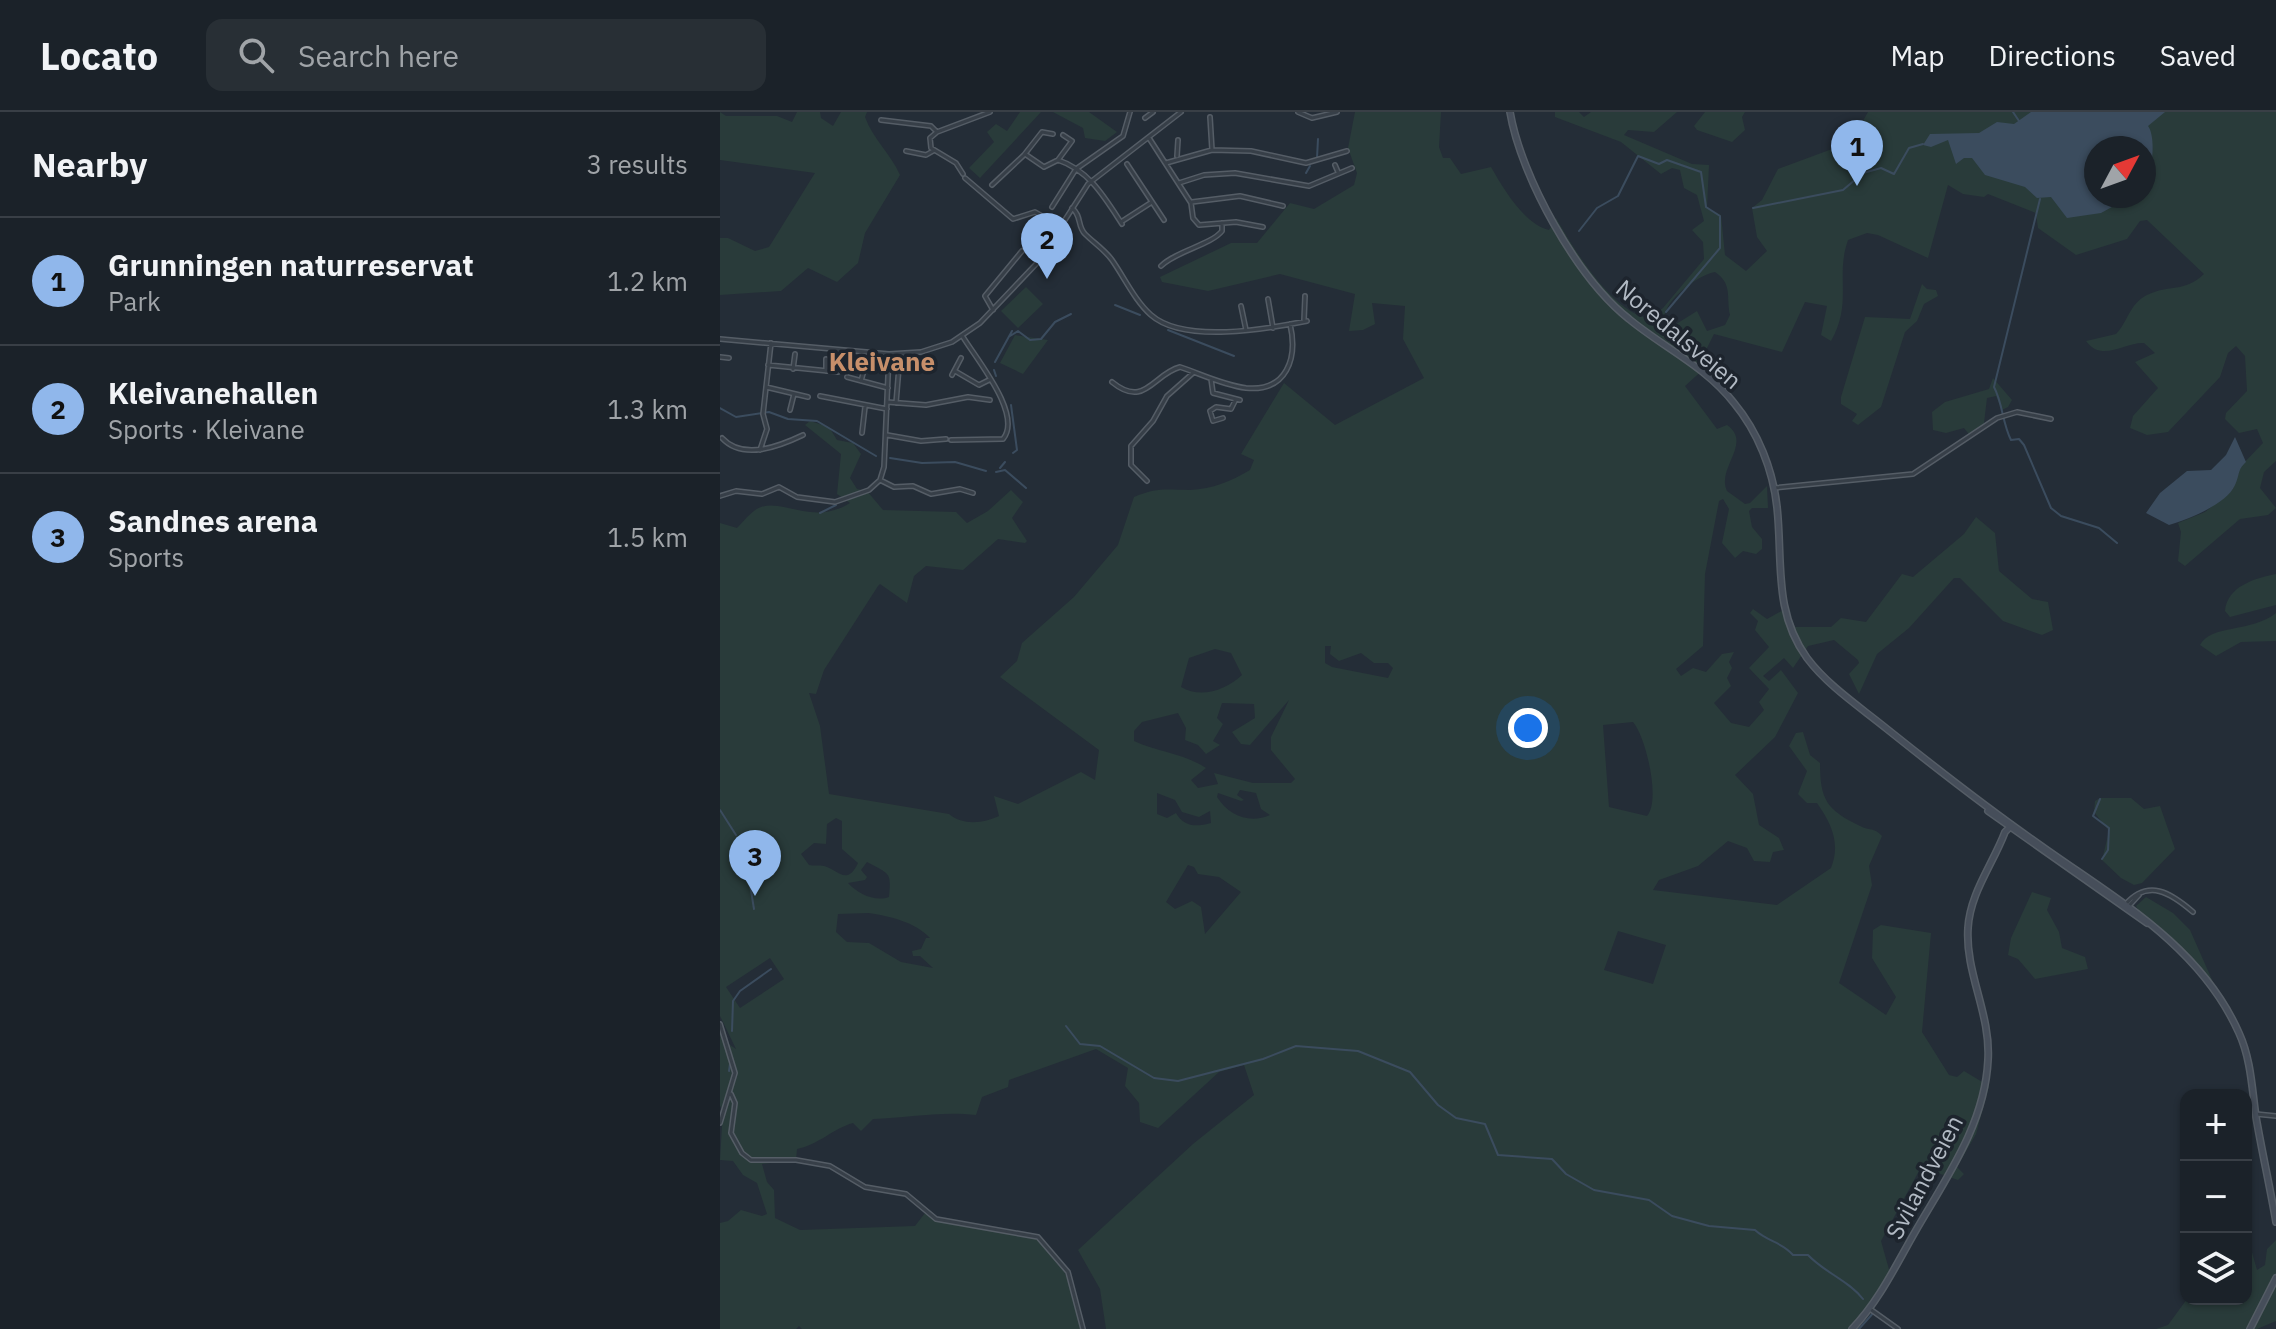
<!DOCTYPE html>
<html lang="en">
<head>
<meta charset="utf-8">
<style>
  :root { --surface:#1b2229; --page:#282f35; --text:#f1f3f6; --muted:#a0a4a8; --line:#393f46; --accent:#90b7eb }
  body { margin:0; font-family:"IBM Plex Sans",sans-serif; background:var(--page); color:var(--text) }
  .controls { position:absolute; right:24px; bottom:24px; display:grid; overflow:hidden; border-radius:16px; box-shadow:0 2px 6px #0004 }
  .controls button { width:72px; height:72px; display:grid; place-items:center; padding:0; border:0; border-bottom:2px solid var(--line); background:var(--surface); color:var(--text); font:40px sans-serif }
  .compass { position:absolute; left:1364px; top:24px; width:72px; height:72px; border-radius:50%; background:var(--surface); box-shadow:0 2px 6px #0004; rotate:49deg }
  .you { position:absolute; left:808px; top:616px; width:28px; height:28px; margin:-20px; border:6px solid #fff; border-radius:50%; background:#1a73e8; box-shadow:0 0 0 12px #1a73e833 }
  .badge { display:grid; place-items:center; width:52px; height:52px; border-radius:50%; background:var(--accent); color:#111; font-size:26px; font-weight:700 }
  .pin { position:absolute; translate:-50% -66px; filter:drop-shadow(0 2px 4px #0008) }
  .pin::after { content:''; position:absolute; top:42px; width:28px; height:24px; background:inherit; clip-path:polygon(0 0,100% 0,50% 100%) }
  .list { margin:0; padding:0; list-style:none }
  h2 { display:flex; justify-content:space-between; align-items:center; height:104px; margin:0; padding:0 32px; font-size:34px }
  h2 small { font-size:26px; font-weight:400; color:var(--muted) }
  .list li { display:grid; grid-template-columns:52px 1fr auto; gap:24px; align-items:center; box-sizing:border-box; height:128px; padding:0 32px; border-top:2px solid var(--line) }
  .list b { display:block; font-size:30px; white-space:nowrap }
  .list p { margin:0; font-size:26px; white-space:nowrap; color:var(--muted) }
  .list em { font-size:26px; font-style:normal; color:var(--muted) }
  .icon { flex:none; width:44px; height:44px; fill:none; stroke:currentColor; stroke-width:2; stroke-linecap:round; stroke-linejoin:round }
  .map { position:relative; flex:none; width:1556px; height:1217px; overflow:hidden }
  header { display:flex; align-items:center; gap:48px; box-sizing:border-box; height:112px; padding:0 40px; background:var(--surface); border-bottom:2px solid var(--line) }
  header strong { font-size:38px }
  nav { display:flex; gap:44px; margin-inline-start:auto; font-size:28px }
  .search { width:560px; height:72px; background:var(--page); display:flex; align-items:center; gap:20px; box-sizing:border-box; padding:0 28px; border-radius:16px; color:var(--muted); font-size:30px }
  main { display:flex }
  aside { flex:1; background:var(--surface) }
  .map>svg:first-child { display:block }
  .green { fill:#293b3a; fill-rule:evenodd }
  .water { fill:#3b4c5e }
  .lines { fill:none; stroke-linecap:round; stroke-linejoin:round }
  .stream { stroke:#3b4c5e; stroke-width:2 }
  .street-casing { stroke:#555d66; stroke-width:6 }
  .secondary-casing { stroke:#555d66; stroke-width:8 }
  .street { stroke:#373f48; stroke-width:3 }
  .secondary { stroke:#464e5a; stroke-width:5 }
  .labels { text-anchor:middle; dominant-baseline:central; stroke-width:7; stroke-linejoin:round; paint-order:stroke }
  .street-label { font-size:24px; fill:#b2bac4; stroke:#1d242d }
  .neighbourhood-label { font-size:26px; font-weight:bold; fill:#c78f6a; stroke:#1d242d }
</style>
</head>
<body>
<header>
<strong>Locato</strong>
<div class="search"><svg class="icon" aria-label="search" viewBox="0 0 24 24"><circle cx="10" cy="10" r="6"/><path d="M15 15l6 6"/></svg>Search here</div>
<nav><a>Map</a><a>Directions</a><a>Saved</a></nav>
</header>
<main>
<aside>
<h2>Nearby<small>3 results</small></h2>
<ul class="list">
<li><span class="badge">1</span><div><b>Grunningen naturreservat</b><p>Park</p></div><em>1.2 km</em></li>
<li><span class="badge">2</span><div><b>Kleivanehallen</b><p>Sports · Kleivane</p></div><em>1.3 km</em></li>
<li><span class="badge">3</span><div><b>Sandnes arena</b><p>Sports</p></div><em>1.5 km</em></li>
</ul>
</aside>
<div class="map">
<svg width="1556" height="1217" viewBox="0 0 1556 1217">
  <rect width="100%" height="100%" fill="#242d37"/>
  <path class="green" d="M0 0 6 4H57L72 10 77 0H100L101 6 113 14 121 0H147L145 5C153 27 170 41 180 63L145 121 138 151 117 170 88 156 61 179 0 183V126H8L35 139 49 135 95 61 0 48Z
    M300 0H321L260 66 249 56 274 30 267 20 276 12 287 19Z
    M333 0H369L397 20 385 29 365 26 363 16Z
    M635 0H721L719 35 723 46H730L741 62 771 55C783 76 804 112 829 118L836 106C853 136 893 202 929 206L943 196 984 147 983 130 972 118 984 109 977 83 964 76 960 58 952 56 941 62 901 30 835 5V0H859L864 5 871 0H957L934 20 908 18 904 23 972 52 989 53 987 96 1001 103 1005 143 1026 159 1047 139 1037 125 1032 96 1042 88 1058 57 1131 30 1148 0H1556V349L1544 360 1540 376 1556 396 1548 403 1520 407 1465 454 1458 449 1461 420 1458 411 1485 400 1513 377 1518 357 1543 331 1537 317 1519 321 1505 307 1506 301 1527 279 1525 244 1516 234 1508 241 1500 265 1448 320 1427 323 1410 316 1413 304 1438 276 1415 250 1435 241 1424 231C1405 230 1382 251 1366 229L1396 222C1408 210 1409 192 1427 183 1450 172 1464 181 1484 162L1427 108 1420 109 1407 127 1356 143 1318 116 1316 101 1268 82 1264 85 1243 82 1228 73 1208 146 1158 123 1147 121 1128 128C1115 165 1133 190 1111 229L1101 223 1107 194 1085 190 1062 240 994 222 982 246 986 255 965 274 997 317 1007 313C1033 331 996 356 1007 379L1025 392 1030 391 1047 374 1048 396H1032L1029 399 1032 415 1042 427V437L1036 442 1023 439 1015 446 1002 431 1009 397 1003 387 999 389 985 462 983 534 956 557 961 564 973 556 986 560 1002 542 1014 540 1009 550 1012 556 1007 566 1011 574 994 591 1011 611 1029 615 1044 598 1039 590 1049 577 1029 556 1049 535 1035 518 1038 509 1030 501 1033 497 1047 507 1067 496 1075 515H1111L1121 506 1146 510 1182 462 1193 465 1244 422 1256 405 1275 421 1279 459 1312 487 1328 490 1333 518 1322 523 1283 509 1240 466H1234L1189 516 1157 542 1139 582 1129 562 1139 551 1138 548 1114 528 1088 534 1073 556 1064 546 1043 564 1049 569 1061 558 1078 581 1055 625 1015 663 1033 682 1039 713 1059 726 1064 738 1053 740 1050 750 1034 749 1027 736 1008 729 978 754 939 768 933 778 1057 793 1111 756C1121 731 1111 711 1097 691H1087L1078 682 1087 659 1069 634 1076 621 1083 620 1090 643 1100 651C1100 688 1107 698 1140 714 1149 719 1154 715 1162 724L1149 754 1152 773 1119 871 1166 903 1176 885 1152 846 1153 818 1161 813 1211 821 1202 920 1229 963 1237 965 1244 959 1269 974 1256 1022 1237 1055 1244 1062 1238 1068 1203 1056 1199 1059 1161 1129 1170 1161 1153 1189 1130 1217H386L380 1177 358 1138 473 1032 534 983 524 953 499 960 438 1016 420 1010 419 991 405 974 408 956 376 937 289 968 288 975 262 985 256 1003C220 999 188 1006 153 1007L141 1019 133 1011C114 1016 98 1033 77 1037L76 1048 42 1052 47 1070 54 1078 55 1106 80 1118 195 1114 205 1101 216 1107C318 1125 334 1106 363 1217H82L79 1214 76 1217H0V1111L8 1109 21 1098 42 1104 47 1102 37 1071 23 1063 13 1049 0 1048 3 997 0 994V915L7 931 16 937 0 904V411L17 416C24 409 32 398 41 395 65 387 93 414 130 391L117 382 121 342 85 313 90 309 109 315 117 328 133 331 141 342 130 366 137 377 147 379 163 398 236 400 247 411 268 399 291 378 303 390 292 406 307 429 305 431 278 427 243 458 206 454 194 464 187 491 160 472 158 474 104 558 96 582 89 581 100 614 109 682 229 702C243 714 264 711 279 704L274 684 298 692 361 660 375 668 379 638 280 565 297 549 302 531 354 485 398 433 414 385C439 375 445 378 470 378 493 377 511 369 530 358L534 348 521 342 564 271 615 313 704 266 683 227 685 194 652 191 655 212 643 218 629 219 635 182 560 162 488 179 442 170 440 165 511 131H537L570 91 594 97 634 73 637 61 628 36ZM1376 36H1424V84H1376ZM995 160C1013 172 1006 185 1010 203L1005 213 987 219 977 199 953 214 945 212C938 192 977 163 995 160ZM605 534H611L610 542 619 549 641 541 654 551H668L673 556 668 566 612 555 605 551ZM495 537 511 541 522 563C506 578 481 587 461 575L469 546ZM569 588 551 625V638L575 667 571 671H533L494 661 498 672 478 676 471 668 486 656C463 641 438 640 414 629V619L422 610 458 601 466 616 465 628 478 633 486 642 500 633 493 629 503 612 497 606 502 591 534 592 535 606 512 620 521 632 530 633ZM913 610C926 625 941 689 927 704L889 695 883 613ZM520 678 536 681 541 697 550 703C530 712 509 704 497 685L498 681 521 689 524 688 517 683ZM437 681 455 688 462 700 479 705 490 699 491 711C476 715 464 715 456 701L447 706 437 702ZM116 706 122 709V737L138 751C127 775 117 757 104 754 99 753 94 754 89 753L81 742 94 731 106 732 107 712ZM147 750C171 763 171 760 169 785 155 790 138 782 128 771L145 768 147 765 141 758ZM468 753 474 755 478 762 499 765 521 780 485 822 481 795 472 789 455 797 446 790ZM148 801C170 804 195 810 210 826H206L201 837 192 839 193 844H200L213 856 181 850 149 831 127 830 116 820 118 802ZM898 819 946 833 933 872 884 858ZM50 846 64 867 20 896 6 875Z
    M985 0H1025L1022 5 1025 18 1012 30 977 18 974 14Z
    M1202 172 1207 177 1216 178 1218 184 1204 192 1197 209 1185 220 1161 295 1138 313 1132 309 1137 302 1121 292V285L1145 205 1190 207Z
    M306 175 323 192 298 216 281 199Z
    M295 223 328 228 303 262 280 251Z
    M1273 266 1292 288 1288 295 1282 298 1276 284 1267 286 1264 311 1251 325 1244 316 1226 321 1213 318 1212 300 1225 290 1269 277Z
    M1556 462V493L1510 505 1505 499C1507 474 1536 466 1556 462Z
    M1556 501V529L1521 530 1496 544 1480 533C1491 512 1531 521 1556 501Z
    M1380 686H1411L1424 697 1440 694 1455 737 1422 771 1414 773 1401 766 1382 748 1389 719 1374 700 1375 689Z
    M1312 780 1331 786 1327 798 1339 820 1342 836 1365 845 1368 857 1315 867 1298 847 1288 843 1291 826Z
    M1426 785 1453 801 1470 818 1493 870 1419 799 1416 794Z
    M1526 1119 1537 1158 1545 1153 1547 1137 1556 1128V1209L1537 1217H1436L1448 1213 1467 1187H1526Z"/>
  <path class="water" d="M1311 0H1445L1428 14C1436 24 1433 62 1424 72V36H1376V84H1412L1381 101 1347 106 1331 85 1317 86 1305 75 1265 63 1252 46H1244L1236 52 1228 28 1211 35 1203 33 1210 22 1259 21 1277 10 1294 12Z
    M1515 325 1526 350C1517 358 1520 363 1515 373 1507 392 1467 408 1449 413L1426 401 1440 381 1467 359 1491 358 1506 343Z"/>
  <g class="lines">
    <path class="stream" d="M1293 0 1299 9
      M597 46 598 27
      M586 61 590 54
      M1320 87 1274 275C1283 292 1282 310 1291 328L1299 327 1304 333 1331 396 1341 404 1379 416 1397 431
      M1033 96 1123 78 1143 61 1161 56 1174 62 1189 36 1203 32
      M859 119 877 96 898 84 918 44 939 52 947 48 981 60 986 95 1000 104V136L946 200
      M395 193 420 203
      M448 218 514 244
      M290 224 298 219 310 228 321 227 335 210 351 202
      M275 250 292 219
      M274 258 276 264
      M291 293 297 338 293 341
      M0 296 16 305 49 300 68 307 97 309 156 344
      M170 346 202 351 235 350 266 359
      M280 356 285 350
      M276 360 285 358 306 376
      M100 401 116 393
      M1380 687 1373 704 1389 716 1388 738 1382 747
      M0 698 16 723
      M17 729 26 748 34 797
      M346 914 360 932 380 934 434 966 458 969 543 947 576 934 638 939 690 960 718 993 736 1006 765 1012 778 1043 832 1047 846 1062 874 1078 929 1088 952 1104 989 1114 1035 1118C1048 1130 1062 1130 1073 1143H1088C1105 1161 1128 1168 1143 1187
      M12 919 13 889 20 879 51 857
      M9 959 10 952
      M1139 1217 1155 1199"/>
    <defs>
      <path id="street" d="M578 0 592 6 617 0
        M490 5 492 38
        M425 6 433 0
        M161 8 211 14 217 20
        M429 26 471 91 473 106 479 113 516 110 543 115
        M186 39 206 43 213 39
        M305 42 324 55 338 48C369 58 385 86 402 112
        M457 44 458 28
        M338 48 352 29 343 23
        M446 51 492 38 531 39 586 51 627 39
        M407 52 444 108
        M615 53 618 60
        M243 62 236 51 211 36 210 26 217 20 270 0
        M245 66 293 107 315 100 341 115
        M459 71 484 63 515 61 589 74 632 56
        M272 73 304 43 322 20 333 22
        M472 90 520 84 563 94
        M332 95 356 57 403 24 410 0
        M352 96C362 104 357 114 365 122 374 131 385 138 392 148 404 165 415 189 431 203 464 232 547 217 587 209
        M401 110 432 90
        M310 128 325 105
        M441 154C456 139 491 133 502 119V111
        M548 187 553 216
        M521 194 526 218
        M273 198 265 184 302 139
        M584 208 585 184
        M0 227 169 242 201 240 232 230 260 211 318 150 368 72 461 0
        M0 245 9 246
        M106 247V259
        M48 253 118 260
        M73 257 75 242
        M235 259 259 273 269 268
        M232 263 241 246
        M127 265 168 276
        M491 267 493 281 520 288
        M141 269 146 251
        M392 270C425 297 433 262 460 255 481 262 503 273 526 276 567 280 578 246 570 212
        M46 275 88 285
        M100 284 167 297
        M167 290 206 293 248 285 270 288
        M176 291 179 255 210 249
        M70 298 74 282
        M503 306 493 309 490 299 496 295 511 297 516 287
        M142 321 145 295
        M167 323 201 329 226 327
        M2 326C23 349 60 334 83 323
        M231 328 283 327C303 303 257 248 243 225
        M40 338 47 317 43 302 51 231
        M160 368 174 375 193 374 211 382 240 377 253 381
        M427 369 411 353V334L433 309 447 284 473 261
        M1054 376 1193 362 1277 306 1297 300 1331 307
        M0 384 16 379 42 382 59 375 77 385 115 390 149 378 160 368 164 355 169 242
        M1405 793C1428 766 1451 781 1473 800
        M1408 795 1419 783
        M0 912 15 961 0 1011
        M11 982 15 991 11 1021 22 1041 31 1048H76L110 1054 145 1075 186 1082 216 1107 318 1125 348 1160 363 1217
        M1536 1002 1556 1004
        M1150 1197 1178 1217"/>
      <path id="secondary" d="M790 0C801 65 857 166 909 207 944 236 985 254 1014 291 1038 320 1053 358 1057 395 1063 449 1053 499 1087 546 1108 574 1140 595 1167 617 1217 657 1267 696 1320 733 1394 786 1480 833 1519 921 1531 947 1532 977 1536 1005 1542 1040 1550 1075 1556 1110
        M1268 699 1427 811
        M1132 1217C1159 1189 1176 1153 1195 1120 1226 1066 1265 1012 1268 948 1271 902 1245 861 1248 816 1250 781 1273 752 1285 720L1292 713
        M1530 1217 1556 1166"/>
    </defs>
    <use href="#street" class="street-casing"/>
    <use href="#secondary" class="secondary-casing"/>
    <use href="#street" class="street"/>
    <use href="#secondary" class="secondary"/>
  </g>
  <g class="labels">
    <g class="street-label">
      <text transform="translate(959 222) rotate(40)">Noredalsveien</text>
      <text transform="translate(1204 1065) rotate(-62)">Svilandveien</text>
    </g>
    <g class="neighbourhood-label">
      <text x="162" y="249">Kleivane</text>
    </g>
  </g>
</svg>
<div class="controls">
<button>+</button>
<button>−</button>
<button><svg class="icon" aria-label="layers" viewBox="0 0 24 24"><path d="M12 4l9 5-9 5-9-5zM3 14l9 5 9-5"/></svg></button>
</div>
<svg class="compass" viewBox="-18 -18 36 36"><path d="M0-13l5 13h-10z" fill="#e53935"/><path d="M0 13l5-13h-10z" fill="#a0a4a8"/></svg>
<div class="you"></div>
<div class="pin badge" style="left:1137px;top:74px">1</div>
<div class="pin badge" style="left:327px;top:167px">2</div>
<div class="pin badge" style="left:35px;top:784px">3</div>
</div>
</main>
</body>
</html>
